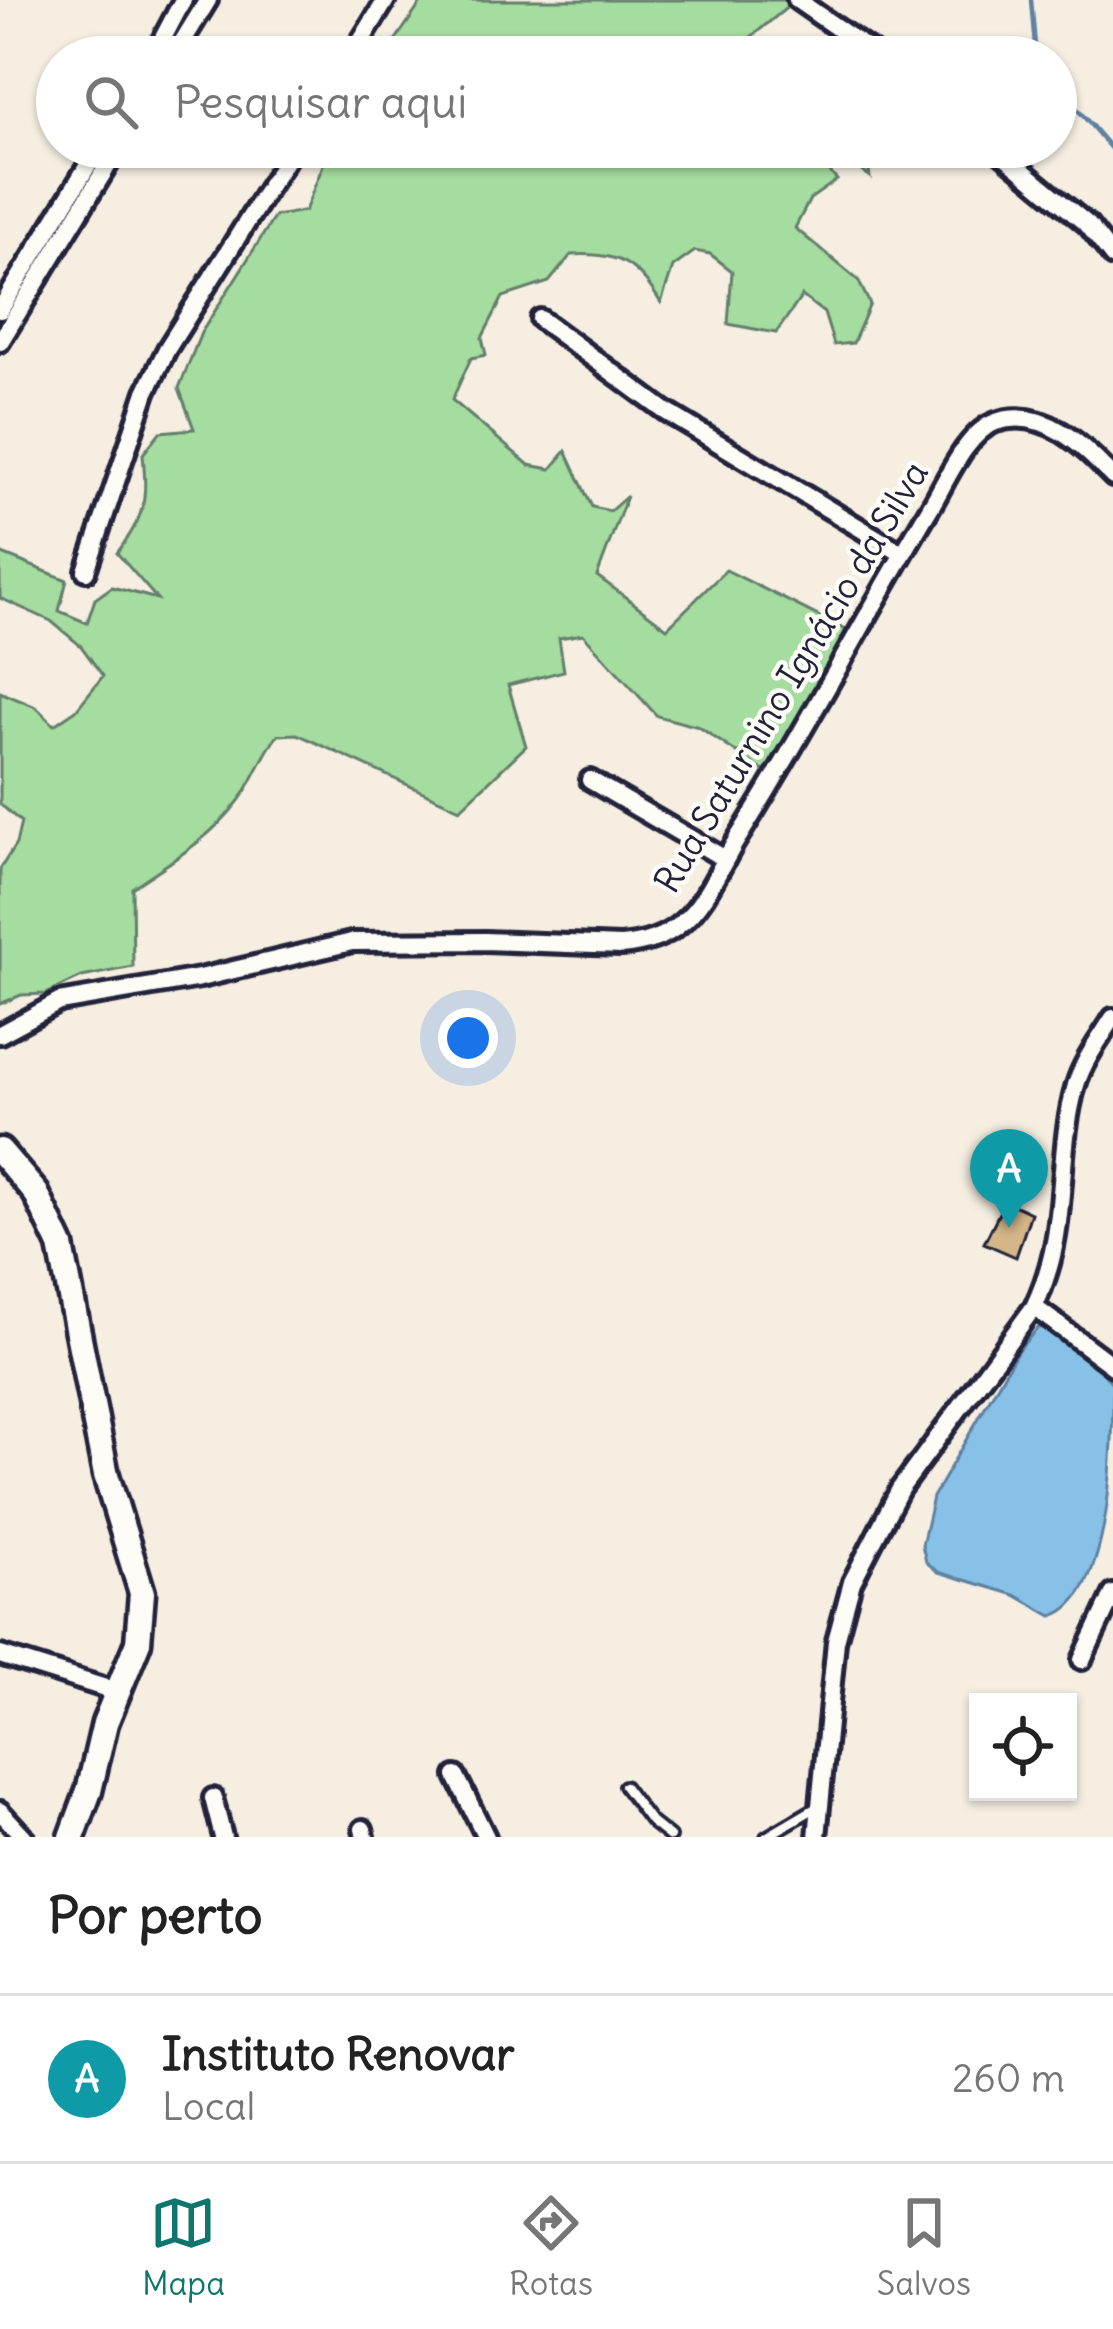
<!DOCTYPE html>
<html lang="pt">
<head>
<meta charset="utf-8">
<style>
  :root { --surface:#fff; --page:#f2f2f2; --text:#222; --muted:#767676; --line:#e0e0e0; --accent:#0f766e }
  body { margin:0; font-family:Delius,sans-serif; background:var(--page); color:var(--text) }
  .controls { position:absolute; right:36px; bottom:36px; display:grid; overflow:hidden; border-radius:0px; box-shadow:0 3px 9px #0004 }
  .controls button { width:108px; height:108px; display:grid; place-items:center; padding:0; border:0; border-bottom:3px solid var(--line); background:var(--surface); color:var(--text); font:60px sans-serif }
  .you { position:absolute; left:468px; top:1038px; width:42px; height:42px; margin:-30px; border:9px solid #fff; border-radius:50%; background:#1a73e8; box-shadow:0 0 0 18px #1a73e833 }
  .badge { display:grid; place-items:center; width:78px; height:78px; border-radius:50%; background:var(--accent); color:#fff; font-size:39px; font-weight:700 }
  .pin { position:absolute; translate:-50% -99px; filter:drop-shadow(0 3px 6px #0008) }
  .pin::after { content:''; position:absolute; top:63px; width:42px; height:36px; background:inherit; clip-path:polygon(0 0,100% 0,50% 100%) }
  .list { margin:0; padding:0; list-style:none }
  h2 { display:flex; justify-content:space-between; align-items:center; height:156px; margin:0; padding:0 48px; font-size:51px }
  h2 small { font-size:39px; font-weight:400; color:var(--muted) }
  .list li { display:grid; grid-template-columns:78px 1fr auto; gap:36px; align-items:center; box-sizing:border-box; height:168px; padding:0 48px; border-top:3px solid var(--line) }
  .list b { display:block; font-size:45px; white-space:nowrap }
  .list p { margin:0; font-size:39px; white-space:nowrap; color:var(--muted) }
  .list em { font-size:39px; font-style:normal; color:var(--muted) }
  .icon { flex:none; width:66px; height:66px; fill:none; stroke:currentColor; stroke-width:2; stroke-linecap:round; stroke-linejoin:round }
  .map { position:relative; flex:none; width:1113px; height:1837px; overflow:hidden }
  .search { position:absolute; background:var(--surface); box-shadow:0 3px 9px #0004; left:36px; right:36px; top:36px; height:132px; display:flex; align-items:center; gap:30px; box-sizing:border-box; padding:0 42px; border-radius:66px; color:var(--muted); font-size:45px }
  .sheet { height:324px; background:var(--surface) }
  nav { display:flex; justify-content:space-around; align-items:center; box-sizing:border-box; height:168px; border-top:3px solid var(--line); background:var(--surface); font-size:33px; color:var(--muted) }
  nav a { display:grid; justify-items:center; gap:6px }
  nav .on { color:var(--accent) }
  .map>svg:first-child { display:block }
  .green { fill:#a5dc9f; stroke:#647f6d; stroke-width:3 }
  .water { fill:#87c1e7; stroke:#5f81a2; stroke-width:3 }
  .lines { fill:none; stroke-linecap:round; stroke-linejoin:round }
  .stream { stroke:#5f81a2; stroke-width:4.5 }
  .building { fill:#d5b689; stroke:#22223b; stroke-width:3 }
  .service-casing { stroke:#22223b; stroke-width:16 }
  .minor-casing { stroke:#22223b; stroke-width:26 }
  .secondary-casing { stroke:#22223b; stroke-width:33 }
  .service { stroke:#fdfcf7; stroke-width:8 }
  .minor { stroke:#fdfcf7; stroke-width:16 }
  .secondary { stroke:#fdfcf7; stroke-width:24 }
  .labels { text-anchor:middle; dominant-baseline:central; stroke-width:9; stroke-linejoin:round; paint-order:stroke }
  .street-label { font-size:36px; fill:#22223b; stroke:#fdfcf7 }
</style>
</head>
<body>
<div class="map">
<svg width="1113" height="1837" viewBox="0 0 1113 1837">
  <rect width="100%" height="100%" fill="#f5eee1"/>
  <filter id="ink" filterUnits="userSpaceOnUse"><feTurbulence type="fractalNoise" baseFrequency=".00833" numOctaves="2"/><feDisplacementMap in="SourceGraphic" scale="24" xChannelSelector="R" yChannelSelector="G"/><feConvolveMatrix kernelMatrix="1 2 1 2 8 2 1 2 1" color-interpolation-filters="sRGB"/></filter>
  <g filter="url(#ink)">
    <path class="green" d="M423 0H793L795 1 746 41 750 57H384Z
      M330 147H866L870 177 829 148 827 169 837 180 810 199 795 228 858 280 870 304 853 343 834 345 824 313 802 296 776 333 728 324 732 271 710 254 695 251 673 267 661 303C637 263 618 252 571 255L549 282 503 297 482 338 486 355 471 358 452 400 529 465 551 469 566 451 592 507 610 511 627 496 597 576 667 628 726 570 846 630 768 774 699 727 657 716 583 634 559 638 564 671 508 685 526 746 460 809 297 734 278 735C261 756 254 782 238 802 210 839 170 862 132 888L133 967 82 977 46 994 21 995 0 1004V869L16 844 21 822 0 804V692L36 707 54 725 76 710 103 676 81 646 51 621 0 598V553L67 580 59 611 87 623 95 599 112 587 157 599 117 553C146 515 147 501 143 454L160 432 194 429 179 388 201 333 275 216 305 211Z"/>
    <path class="water" d="M1039 1327C1066 1328 1095 1365 1113 1384 1113 1446 1113 1596 1052 1616L1015 1595 938 1572 926 1562 922 1545 933 1497 1018 1350Z"/>
    <g class="lines">
      <path class="stream" d="M1031 0 1036 57
        M1056 84 1113 151"/>
    </g>
    <path class="building" d="M1005 1201 1031 1213 1016 1257 984 1243Z"/>
    <g class="lines">
      <defs>
        <path id="service" d="M624 1786 651 1822 670 1837
          M766 1837 817 1807"/>
        <path id="minor" d="M797 0 879 57
          M153 57 183 0
          M173 57 208 0
          M351 57 386 0
          M994 147 1088 225 1113 257
          M0 310 99 147
          M540 319 665 411 903 554
          M0 342 119 147
          M86 571 146 392 167 349 294 147
          M590 780 725 859
          M0 1034 59 1002 200 978 352 942 485 941 621 946C642 944 664 938 680 924 705 905 720 867 736 841 805 732 864 618 930 508 946 482 966 432 996 422 1044 406 1083 446 1113 477
          M1034 1307 1113 1366
          M0 1655 118 1692
          M1082 1660 1113 1594
          M456 1776 486 1837
          M213 1798 223 1837
          M0 1811 24 1837
          M363 1829 365 1837
          M817 1837 836 1641 852 1582 900 1489 1034 1307C1072 1227 1054 1161 1076 1085 1083 1061 1100 1039 1113 1018"/>
        <path id="secondary" d="M0 1151 36 1193 61 1246 106 1475 142 1593 138 1642 105 1723 89 1791 72 1837"/>
      </defs>
      <use href="#service" class="service-casing"/>
      <use href="#minor" class="minor-casing"/>
      <use href="#secondary" class="secondary-casing"/>
      <use href="#service" class="service"/>
      <use href="#minor" class="minor"/>
      <use href="#secondary" class="secondary"/>
    </g>
  </g>
  <g class="labels">
    <g class="street-label">
      <text transform="translate(791 677) rotate(-59)">Rua Saturnino Ignácio da Silva</text>
    </g>
  </g>
</svg>
<div class="controls">
<button><svg class="icon" aria-label="locate" viewBox="0 0 24 24"><circle cx="12" cy="12" r="6"/><path d="M12 2v4M12 18v4M2 12h4M18 12h4"/></svg></button>
</div>
<div class="you"></div>
<div class="pin badge" style="left:1009px;top:1228px;background:#0f9aa8">A</div>
<div class="search"><svg class="icon" aria-label="search" viewBox="0 0 24 24"><circle cx="10" cy="10" r="6"/><path d="M15 15l6 6"/></svg>Pesquisar aqui</div>
</div>
<section class="sheet">
<h2>Por perto<small></small></h2>
<ul class="list">
<li><span class="badge" style="background:#0f9aa8">A</span><div><b>Instituto Renovar</b><p>Local</p></div><em>260 m</em></li>
</ul>
</section>
<nav>
<a class="on"><svg class="icon" aria-label="map" viewBox="0 0 24 24"><path d="M3 6l6-2 6 2 6-2v14l-6 2-6-2-6 2zM9 4v14M15 6v14"/></svg>Mapa</a>
<a><svg class="icon" aria-label="directions" viewBox="0 0 24 24"><path d="M12 3l9 9-9 9-9-9zM9 14v-3h6M13 9l2 2-2 2"/></svg>Rotas</a>
<a><svg class="icon" aria-label="saved" viewBox="0 0 24 24"><path d="M7 4h10v16l-5-4-5 4z"/></svg>Salvos</a>
</nav>
</body>
</html>
